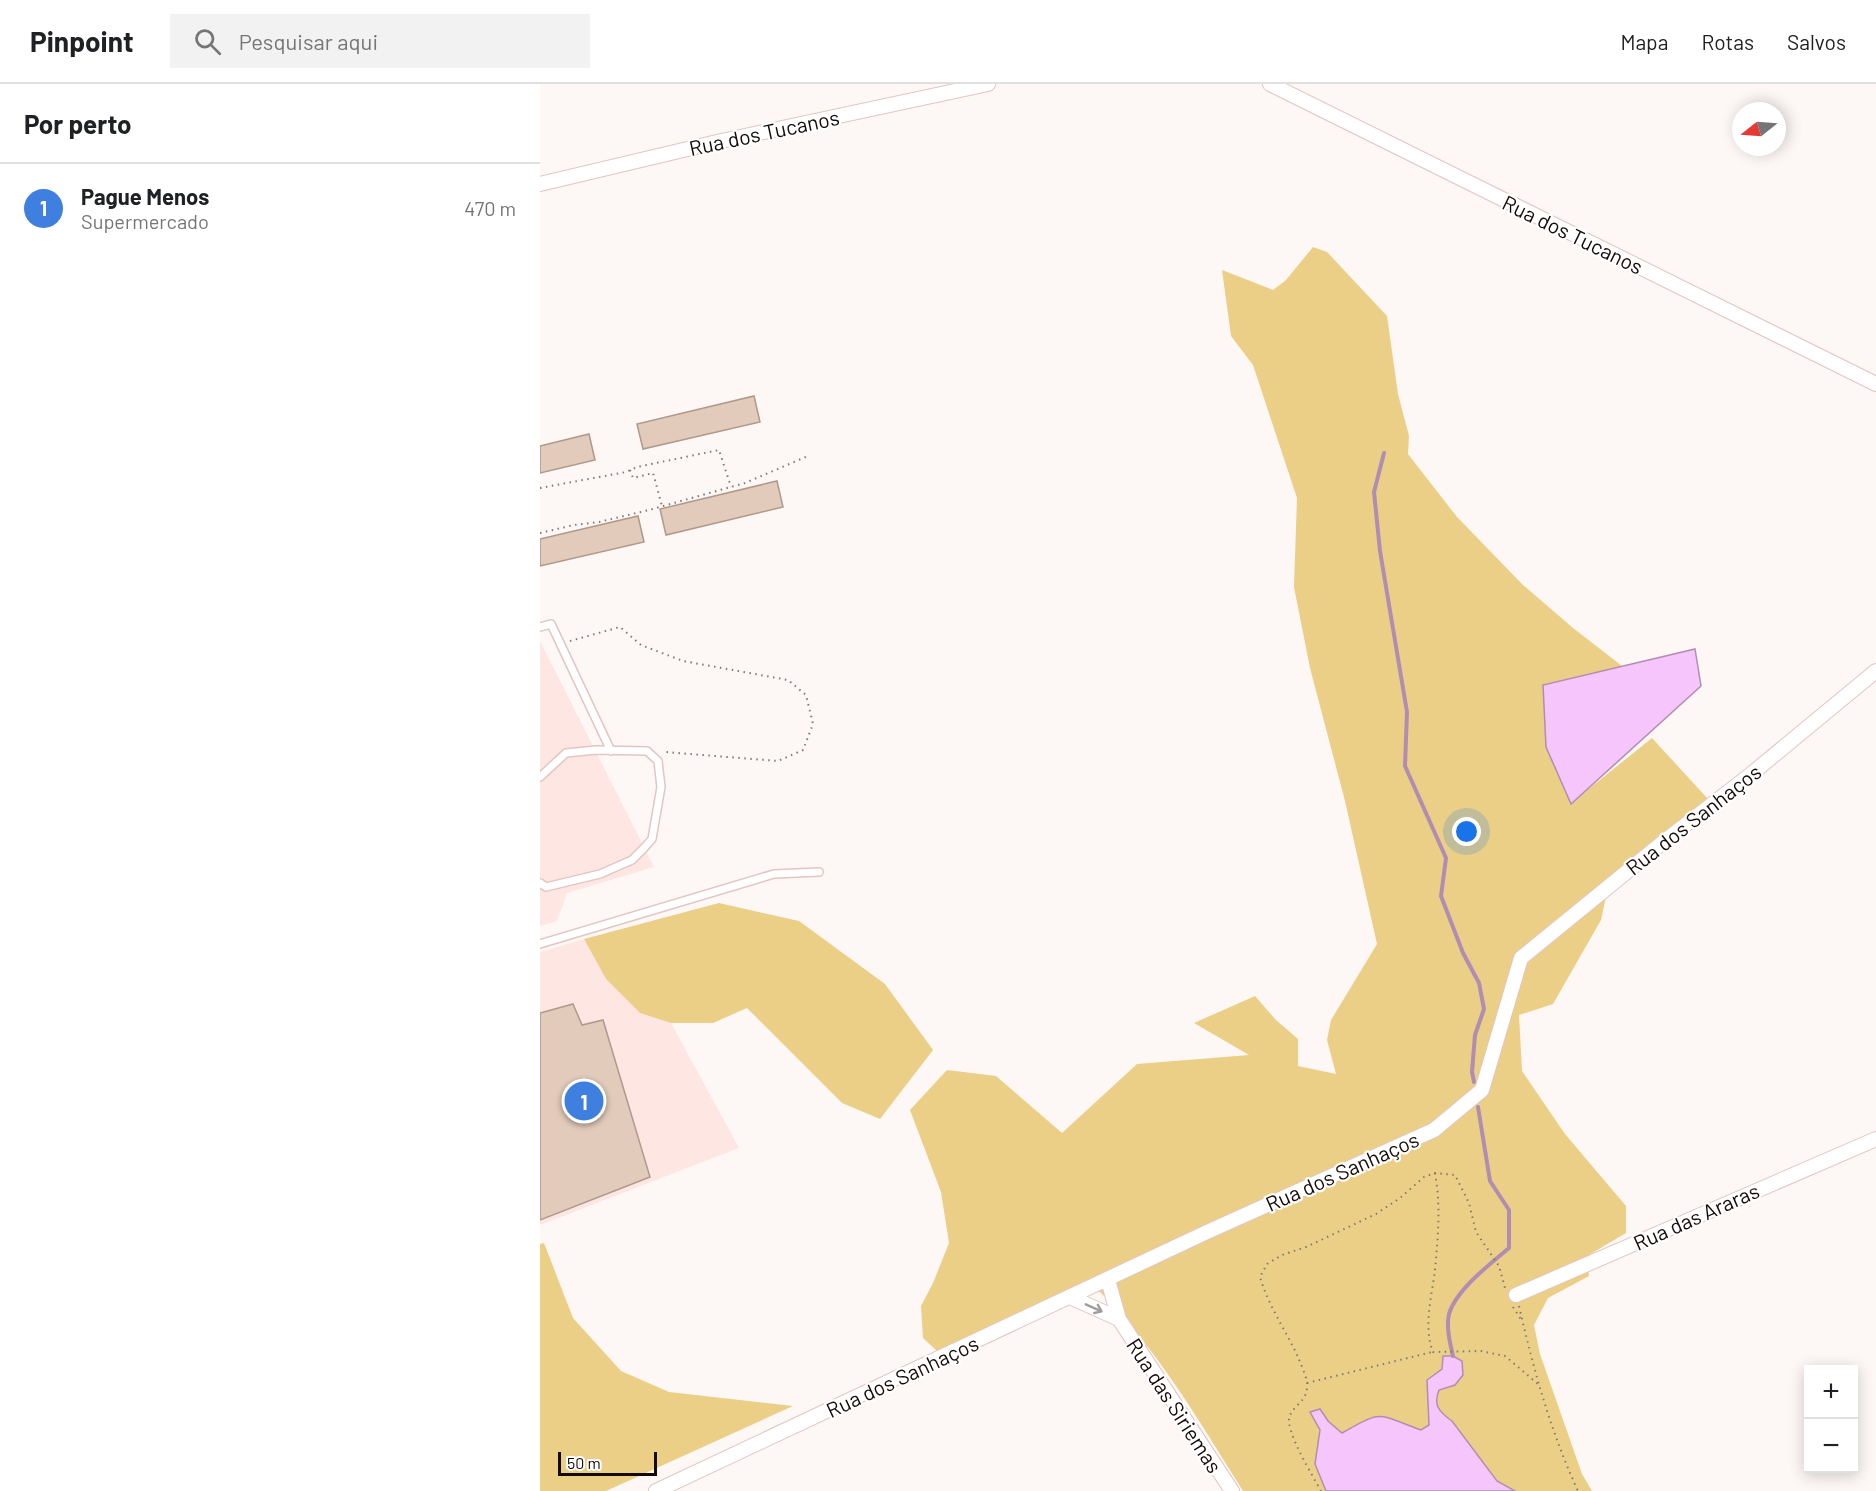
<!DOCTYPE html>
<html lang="pt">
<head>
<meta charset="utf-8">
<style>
  :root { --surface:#fff; --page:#f2f2f2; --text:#202124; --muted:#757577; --line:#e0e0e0; --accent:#226b62 }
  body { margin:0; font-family:Barlow,sans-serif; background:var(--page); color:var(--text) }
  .controls { position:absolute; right:18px; bottom:18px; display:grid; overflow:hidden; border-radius:0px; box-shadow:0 3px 15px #0003 }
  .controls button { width:54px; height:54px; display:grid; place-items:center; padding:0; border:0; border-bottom:2px solid var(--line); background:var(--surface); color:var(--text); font:30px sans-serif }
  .compass { position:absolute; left:1192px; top:18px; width:54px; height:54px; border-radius:50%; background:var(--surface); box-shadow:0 3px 15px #0003; rotate:253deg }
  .scale { position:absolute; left:18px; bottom:15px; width:99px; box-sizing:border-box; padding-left:6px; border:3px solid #140a09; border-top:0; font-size:16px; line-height:21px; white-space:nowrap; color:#140a09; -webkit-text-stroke:4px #fff; paint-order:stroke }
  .you { position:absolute; left:927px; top:748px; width:21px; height:21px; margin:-15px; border:4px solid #fff; border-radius:50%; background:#1a73e8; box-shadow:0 0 0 9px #1a73e833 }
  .badge { display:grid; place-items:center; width:39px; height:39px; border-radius:50%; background:var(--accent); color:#fff; font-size:20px; font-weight:700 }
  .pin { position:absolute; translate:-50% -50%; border:3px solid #fff; box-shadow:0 2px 6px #0006 }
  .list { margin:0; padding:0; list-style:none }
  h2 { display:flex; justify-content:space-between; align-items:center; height:78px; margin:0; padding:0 24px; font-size:26px }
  h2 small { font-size:20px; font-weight:400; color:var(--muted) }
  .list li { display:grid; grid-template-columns:39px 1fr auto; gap:18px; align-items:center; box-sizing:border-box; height:90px; padding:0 24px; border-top:2px solid var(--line) }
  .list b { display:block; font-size:22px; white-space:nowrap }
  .list p { margin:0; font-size:20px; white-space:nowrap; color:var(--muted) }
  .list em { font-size:20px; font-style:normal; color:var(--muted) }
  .icon { flex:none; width:33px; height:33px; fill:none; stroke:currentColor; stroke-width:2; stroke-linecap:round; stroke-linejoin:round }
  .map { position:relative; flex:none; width:1336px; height:1407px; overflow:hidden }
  header { display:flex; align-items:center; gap:36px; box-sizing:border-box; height:84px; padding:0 30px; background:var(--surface); border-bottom:2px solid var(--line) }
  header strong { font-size:28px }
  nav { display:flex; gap:33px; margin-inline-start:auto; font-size:21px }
  .search { width:420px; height:54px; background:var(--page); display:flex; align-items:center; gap:15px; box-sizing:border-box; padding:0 21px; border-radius:0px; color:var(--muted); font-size:22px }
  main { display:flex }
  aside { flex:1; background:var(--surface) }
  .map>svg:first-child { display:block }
  .built { fill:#fee6e3 }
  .green { fill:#ebcf86 }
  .water { fill:#f5c5fb; stroke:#b28db2; stroke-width:1.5 }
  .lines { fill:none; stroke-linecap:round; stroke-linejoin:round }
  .stream { stroke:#b28db2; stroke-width:4 }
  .building { fill:#e2cbbb; stroke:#af998a; stroke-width:1.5 }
  .service-casing { stroke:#e3c5c1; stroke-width:10 }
  .minor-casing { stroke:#e3c5c1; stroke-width:16 }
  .path { stroke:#817978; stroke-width:2; stroke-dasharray:1.5 4.5; stroke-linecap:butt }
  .service { stroke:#fff; stroke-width:7 }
  .minor { stroke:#fff; stroke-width:14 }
  .oneway { stroke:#a19d9d }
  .labels { text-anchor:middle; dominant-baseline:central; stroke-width:4.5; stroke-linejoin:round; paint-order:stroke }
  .street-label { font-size:21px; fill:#140a09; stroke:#fff }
</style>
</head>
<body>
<header>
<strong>Pinpoint</strong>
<div class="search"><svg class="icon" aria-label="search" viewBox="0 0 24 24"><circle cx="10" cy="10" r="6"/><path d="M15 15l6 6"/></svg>Pesquisar aqui</div>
<nav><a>Mapa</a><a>Rotas</a><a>Salvos</a></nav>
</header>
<main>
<aside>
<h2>Por perto<small></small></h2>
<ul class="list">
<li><span class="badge" style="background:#3f7fe0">1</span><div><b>Pague Menos</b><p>Supermercado</p></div><em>470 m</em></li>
</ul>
</aside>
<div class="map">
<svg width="1336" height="1407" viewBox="0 0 1336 1407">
  <rect width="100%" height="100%" fill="#fdf7f6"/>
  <path class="built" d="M0 557 114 783 27 809 17 837 0 842Z
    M44 855 66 895 100 929 131 939 199 1064 0 1141V1136L109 1093 63 937 42 941 33 920 0 929V868Z"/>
  <path class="green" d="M773 163 787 168 847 232 858 310 869 352 868 370 917 433 983 501 1033 544 1082 582 1003 601 1030 720 1112 654 1168 715 1070 794 1061 836 1013 920 979 931 982 987 1025 1050 1086 1122V1149L1047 1172 1049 1192 1008 1214 994 1241 1000 1270 1042 1390 1052 1407H975L957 1397 912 1337C899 1328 893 1321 899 1306L915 1301 902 1285 887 1296 889 1341 881 1347C840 1329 842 1326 802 1349L788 1337 780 1325 770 1328 780 1346 775 1380 786 1407H703C660 1338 617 1265 560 1208L522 1213 397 1267 383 1254 381 1222 393 1199 409 1159 401 1108 370 1026 407 986 456 992 522 1049 597 980 709 971 654 939 715 912 736 936 758 955V982L796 990 787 956 791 936 837 860 805 717 770 584 754 503 757 414 713 281 691 252 682 186 733 206 746 196Z
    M179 819 259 837 345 900 393 966 340 1035 302 1019 207 924 173 939H131L100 929 66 895 44 855Z
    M4 1159 33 1234 81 1287 129 1308 253 1322 66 1407H0V1160Z"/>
  <path class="water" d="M1155 565 1161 602 1031 720 1006 663 1003 601Z
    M903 1272H913L922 1277 923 1291 915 1301 899 1306C893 1321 899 1328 912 1337L957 1397 975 1407H786L775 1380 780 1346 770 1328 780 1325 788 1337 802 1349C844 1325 837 1330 881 1346L889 1341 887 1296 902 1285Z"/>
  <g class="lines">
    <path class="stream" d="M844 369 834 408 840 467 867 628 865 682 906 774 901 812 923 869 939 899 944 925 935 951 932 988 934 998
      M913 1272C910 1259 906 1243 909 1230 916 1206 950 1180 969 1164V1126L950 1097 938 1023"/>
  </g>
  <path class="building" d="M214 312 220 338 103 365 97 340Z
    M49 350 55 376 0 389V362Z
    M237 397 243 423 126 451 120 425Z
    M98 432 104 458 0 482V455Z
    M33 920 42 941 63 936 110 1093 0 1136V929Z"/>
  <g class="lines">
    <defs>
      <path id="service" d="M0 543 11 540 71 667
        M0 693 26 669 56 666 107 667 118 677 121 703 112 755 104 764 92 776 60 790 6 803 0 799
        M0 860 234 790 279 788"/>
      <path id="minor" d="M730 0 1336 300
        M0 100 177 58 448 0
        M568 1196 579 1235 692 1407
        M976 1211 1336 1055
        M530 1213 579 1235
        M116 1407 667 1148 894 1046 942 1006 981 874 1127 755 1210 691 1336 587"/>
    </defs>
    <use href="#service" class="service-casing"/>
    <use href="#minor" class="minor-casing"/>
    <path class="path" d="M90 386 93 394 113 389 122 422
      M0 404 86 388 97 383 179 366 191 403
      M0 449 34 441 59 438 109 426 205 399 268 372
      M30 557 80 543 101 561 143 577 248 596 266 611 273 640 263 666 238 677 125 668
      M895 1089C901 1122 898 1152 895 1186 892 1211 883 1243 893 1268L941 1267 965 1272 998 1300
      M979 1222C994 1287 1010 1346 1038 1407
      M973 1223 982 1237
      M767 1299 892 1268
      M781 1407C773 1392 743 1344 750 1331 757 1318 768 1317 767 1299 766 1291 761 1281 758 1273 746 1247 728 1221 720 1193L727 1180 742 1171 766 1163 836 1130 860 1114 884 1093 895 1089 915 1091 929 1119 936 1148 959 1182 965 1204"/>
    <use href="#service" class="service"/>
    <use href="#minor" class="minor"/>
  </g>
  <defs><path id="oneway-shaft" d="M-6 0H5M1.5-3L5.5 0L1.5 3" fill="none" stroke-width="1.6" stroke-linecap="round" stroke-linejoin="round" transform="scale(1.5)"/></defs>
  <use class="oneway" href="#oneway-shaft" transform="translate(554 1224) rotate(24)"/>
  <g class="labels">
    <g class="street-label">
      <text transform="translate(224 48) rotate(-12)">Rua dos Tucanos</text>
      <text transform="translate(1033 150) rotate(26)">Rua dos Tucanos</text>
      <text transform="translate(1153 735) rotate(-38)">Rua dos Sanhaços</text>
      <text transform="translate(802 1087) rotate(-24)">Rua dos Sanhaços</text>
      <text transform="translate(1156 1132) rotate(-24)">Rua das Araras</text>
      <text transform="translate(362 1292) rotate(-25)">Rua dos Sanhaços</text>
      <text transform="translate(635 1321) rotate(57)">Rua das Siriemas</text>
    </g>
  </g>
</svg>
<div class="controls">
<button>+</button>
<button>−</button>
</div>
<svg class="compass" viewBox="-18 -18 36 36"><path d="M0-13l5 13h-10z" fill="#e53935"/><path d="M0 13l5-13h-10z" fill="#757577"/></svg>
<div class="scale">50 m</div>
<div class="you"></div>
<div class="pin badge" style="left:44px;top:1017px;background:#3f7fe0">1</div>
</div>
</main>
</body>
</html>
